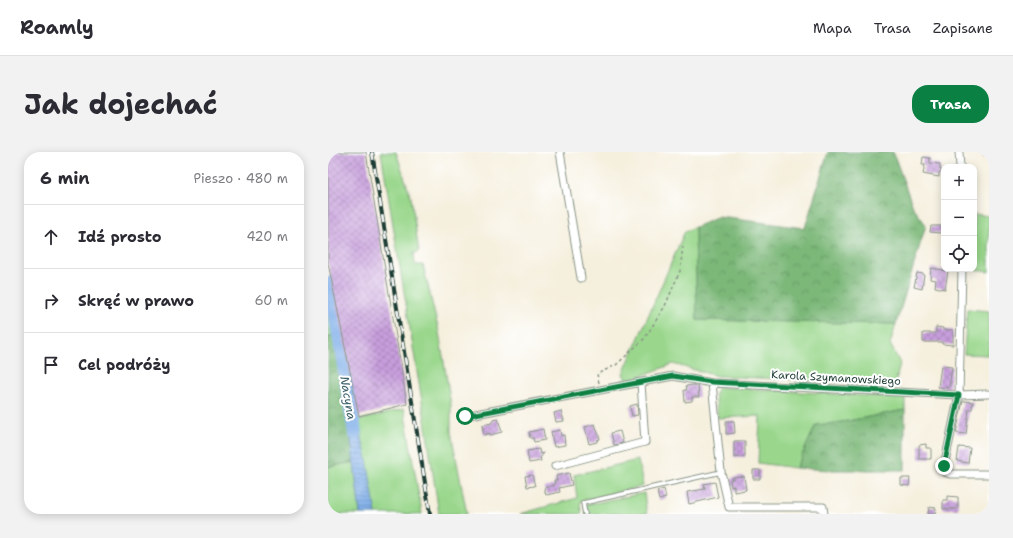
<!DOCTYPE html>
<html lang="pl">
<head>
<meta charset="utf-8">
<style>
  :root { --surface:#fff; --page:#f2f2f3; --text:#2b2b33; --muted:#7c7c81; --line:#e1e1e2; --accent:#0b8043 }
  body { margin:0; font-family:"Shantell Sans",sans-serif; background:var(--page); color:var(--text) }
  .controls { position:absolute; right:12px; top:12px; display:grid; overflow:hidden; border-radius:8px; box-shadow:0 2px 10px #0003 }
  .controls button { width:36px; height:36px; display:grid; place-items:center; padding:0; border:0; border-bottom:1px solid var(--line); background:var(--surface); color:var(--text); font:20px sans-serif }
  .stop { position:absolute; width:12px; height:12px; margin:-9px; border:3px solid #0b8043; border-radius:50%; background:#fff }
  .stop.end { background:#0b8043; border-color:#fff; box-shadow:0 1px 4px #0008 }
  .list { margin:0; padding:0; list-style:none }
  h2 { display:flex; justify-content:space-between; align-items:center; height:52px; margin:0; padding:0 16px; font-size:17px }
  h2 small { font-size:13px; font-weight:400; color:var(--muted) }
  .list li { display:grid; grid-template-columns:26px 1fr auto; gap:12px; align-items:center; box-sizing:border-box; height:64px; padding:0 16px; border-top:1px solid var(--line) }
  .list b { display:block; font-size:15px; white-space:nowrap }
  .list em { font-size:13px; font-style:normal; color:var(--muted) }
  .icon { flex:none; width:22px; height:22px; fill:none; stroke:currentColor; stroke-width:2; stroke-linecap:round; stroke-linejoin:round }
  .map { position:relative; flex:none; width:661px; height:362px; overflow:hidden; border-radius:16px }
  header { display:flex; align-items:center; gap:24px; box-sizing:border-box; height:56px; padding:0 20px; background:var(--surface); border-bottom:1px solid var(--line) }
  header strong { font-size:19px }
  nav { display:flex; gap:22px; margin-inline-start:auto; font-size:14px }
  .intro { display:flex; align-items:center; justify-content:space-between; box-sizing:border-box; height:96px; padding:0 24px }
  h1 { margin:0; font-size:28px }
  .button { padding:10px 18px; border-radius:16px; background:var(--accent); color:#fff; font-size:14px; font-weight:700 }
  main { display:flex; gap:24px; padding:0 24px }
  aside { flex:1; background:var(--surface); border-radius:16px; box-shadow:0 2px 10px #0003 }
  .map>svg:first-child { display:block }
  .grass { fill:#9ad78c; stroke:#5c8a60 }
  .forest { fill:url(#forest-crowns); stroke:#4d7a56 }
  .water { fill:url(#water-rules); stroke:#4e758e }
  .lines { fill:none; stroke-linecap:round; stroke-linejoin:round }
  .river { stroke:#7eade8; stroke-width:14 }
  .building { fill:url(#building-cross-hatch) }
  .lane-casing { stroke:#8a9688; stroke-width:5.5 }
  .street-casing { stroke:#8a9688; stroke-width:9 }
  .path { stroke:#8a9688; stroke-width:1.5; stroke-dasharray:3 3; stroke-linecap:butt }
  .lane { stroke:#fff; stroke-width:3.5 }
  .street { stroke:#fff; stroke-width:7 }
  .rail-casing { stroke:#1f3d34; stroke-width:4 }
  .rail { stroke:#fff; stroke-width:2.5; stroke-dasharray:8; stroke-linecap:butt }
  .route { stroke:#0b8043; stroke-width:5 }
  .labels { text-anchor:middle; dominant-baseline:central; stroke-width:4; stroke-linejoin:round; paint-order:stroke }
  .street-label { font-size:11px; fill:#1f3d34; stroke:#fff }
  .water-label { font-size:12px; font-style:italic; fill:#3c5f6a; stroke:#fff }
</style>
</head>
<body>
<header>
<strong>Roamly</strong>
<nav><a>Mapa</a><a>Trasa</a><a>Zapisane</a></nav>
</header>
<div class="intro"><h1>Jak dojechać</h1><a class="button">Trasa</a></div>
<main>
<aside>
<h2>6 min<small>Pieszo · 480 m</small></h2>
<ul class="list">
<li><svg class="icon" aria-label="ahead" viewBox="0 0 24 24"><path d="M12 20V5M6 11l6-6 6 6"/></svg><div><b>Idź prosto</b></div><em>420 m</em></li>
<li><svg class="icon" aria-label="right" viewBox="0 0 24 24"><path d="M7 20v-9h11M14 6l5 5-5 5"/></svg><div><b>Skręć w prawo</b></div><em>60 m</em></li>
<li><svg class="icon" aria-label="arrive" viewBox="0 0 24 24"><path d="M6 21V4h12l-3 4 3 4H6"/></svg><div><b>Cel podróży</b></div></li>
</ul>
</aside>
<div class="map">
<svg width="661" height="362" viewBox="0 0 661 362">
  <defs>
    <pattern id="forest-crowns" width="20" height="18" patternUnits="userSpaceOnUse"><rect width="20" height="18" fill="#7bb878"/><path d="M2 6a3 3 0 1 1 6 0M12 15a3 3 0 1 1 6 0" fill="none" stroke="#649763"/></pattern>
    <pattern id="water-rules" width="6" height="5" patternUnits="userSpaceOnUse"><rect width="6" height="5" fill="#7eade8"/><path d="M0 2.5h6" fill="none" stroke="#678ebd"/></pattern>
    <pattern id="building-cross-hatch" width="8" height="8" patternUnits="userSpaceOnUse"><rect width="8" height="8" fill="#c89fdd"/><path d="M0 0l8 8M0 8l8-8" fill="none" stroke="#a283b4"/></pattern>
  </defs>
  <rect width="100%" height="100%" fill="#fff"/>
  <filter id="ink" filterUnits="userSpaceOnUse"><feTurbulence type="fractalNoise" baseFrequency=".025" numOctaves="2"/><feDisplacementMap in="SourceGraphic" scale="8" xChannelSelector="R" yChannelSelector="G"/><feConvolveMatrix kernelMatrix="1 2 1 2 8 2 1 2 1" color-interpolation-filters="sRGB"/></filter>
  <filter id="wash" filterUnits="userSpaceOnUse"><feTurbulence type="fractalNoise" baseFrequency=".012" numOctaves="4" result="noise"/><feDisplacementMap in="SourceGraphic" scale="16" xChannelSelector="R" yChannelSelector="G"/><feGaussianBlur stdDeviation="0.9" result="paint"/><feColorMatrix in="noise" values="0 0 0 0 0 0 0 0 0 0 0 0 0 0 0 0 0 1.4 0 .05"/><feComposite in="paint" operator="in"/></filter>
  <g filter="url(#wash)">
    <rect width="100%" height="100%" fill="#f5efdd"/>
    <path class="grass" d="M53 0H68L83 45 91 100 86 101 87 113H95L111 180 123 253V280L139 362H111L96 262Z
      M646 62 661 64V120L642 117H646Z
      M367 75 369 168 568 172 562 192 572 211 567 233 389 224 345 212 299 229 295 222 357 79Z
      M0 153 5 184 0 185Z
      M639 157 661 159V203L636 202Z
      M390 235 577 246V258C547 263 518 271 488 273L468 316 430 311 432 264 390 266 387 242Z
      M76 257 94 362H47L31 268Z
      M310 308 315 334 253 349 252 353 254 362H192L249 346 246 323Z
      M26 310 32 362H0V315Z
      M316 341 319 362H258L257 353Z"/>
    <path class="forest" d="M500 0H565L585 55 598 73 568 172 369 168 367 75 391 65 477 76Z
      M5 184 20 263 26 310 0 315V185Z
      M577 258V318H502L468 316 488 273C518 271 547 263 577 258Z"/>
    <path class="water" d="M28 262 39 307 48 362H32L20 263Z"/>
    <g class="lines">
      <path class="river" d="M0 131 10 177 27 281"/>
    </g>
    <g id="blocks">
      <path class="building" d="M0 0H38L79 252 31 264 0 111Z
        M595 5 602 6V11L612 12V16L613 19 611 21V25L595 22 597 13H594Z
        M603 74H614L613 81 602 80Z
        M603 116 620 119 617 137 607 135 608 128 602 127Z
        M589 121 596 122 594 137 586 135Z
        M608 175 615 176V178H625V193L614 192V190H595V181H608Z
        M613 214 624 215 621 236 610 235Z
        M366 233 370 234 371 245H364V249L357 250 356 238H359L358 234Z
        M635 249 645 250 644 257H641L638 282 628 281Z
        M309 252 310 263 304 264 302 254Z
        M233 259 236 269 228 270 226 261Z
        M170 267 174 280 162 283V281L156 283 154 273 164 271V268Z
        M398 269H406L407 281 398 282Z
        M267 272 272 287 269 288V290L261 292 257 275Z
        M215 277 217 288 206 290 205 286H202L201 280Z
        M232 278 233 284 236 283 237 293 226 295 223 280Z
        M292 279 295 291 286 293 283 281Z
        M406 289H417V305H406Z
        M598 292V296H603V307H591V293Z
        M631 295 642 296 640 311 629 309Z
        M211 297 212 302 216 301 212 306 213 309 201 311 199 299Z
        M425 318H432V327H425Z
        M241 321 244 333 231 336 232 340 218 343 216 336 227 333 226 328H229L228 324Z
        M204 323 207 334 199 335 197 324Z
        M416 324 418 338 406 340V334L403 335 402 327H405V325Z
        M573 326H582L581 334 573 333Z
        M387 330 390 345 361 352 359 340 377 337 376 332Z
        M336 337 338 346 331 348 329 339Z
        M619 344 630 345V357H615V348H619Z
        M601 355 608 356 607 362H600Z"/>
    </g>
  </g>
  <g filter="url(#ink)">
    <use href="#blocks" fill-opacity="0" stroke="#8a9688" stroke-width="1"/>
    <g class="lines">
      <defs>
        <path id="lane" d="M257 362 255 351 393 320"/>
        <path id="street" d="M232 0 253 126
          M631 0 632 15
          M658 0 661 1
          M634 117 631 243 616 314 617 320 622 322H661
          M384 231 393 320 401 355H495L496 362
          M137 264 345 224 384 231 631 243 660 242
          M227 314 317 290 313 231"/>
      </defs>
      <use href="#lane" class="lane-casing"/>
      <use href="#street" class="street-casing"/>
      <path class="path" d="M271 231 269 222 288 213 317 186 337 154 352 119 355 94"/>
      <use href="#lane" class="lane"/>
      <use href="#street" class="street"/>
      <defs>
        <path id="rail" d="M44 0 102 362"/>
      </defs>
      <use href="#rail" class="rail-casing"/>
      <use href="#rail" class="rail"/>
    </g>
  </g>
  <g class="lines" filter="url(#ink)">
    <path class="route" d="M137 264 345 224 384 230 631 243 616 314"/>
  </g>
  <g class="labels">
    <g class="street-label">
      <text transform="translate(508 226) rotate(3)">Karola Szymanowskiego</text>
    </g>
    <g class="water-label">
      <text transform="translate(20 246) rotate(80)">Nacyna</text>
    </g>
  </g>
</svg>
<div class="controls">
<button>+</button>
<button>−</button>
<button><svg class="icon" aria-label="locate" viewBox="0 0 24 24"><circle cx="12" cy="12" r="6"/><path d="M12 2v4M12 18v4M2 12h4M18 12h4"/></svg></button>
</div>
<div class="stop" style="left:137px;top:264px"></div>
<div class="stop end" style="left:616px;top:314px"></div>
</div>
</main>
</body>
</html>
